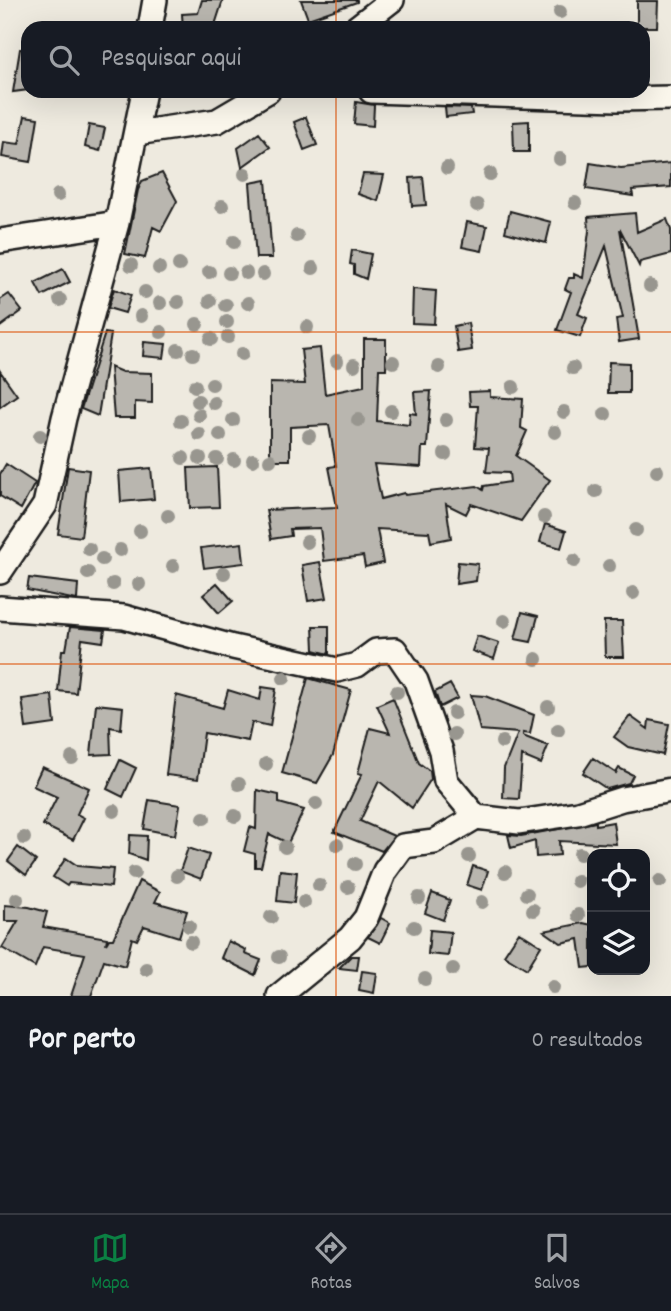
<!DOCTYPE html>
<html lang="pt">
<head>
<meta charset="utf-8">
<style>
  :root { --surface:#171b24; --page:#20242c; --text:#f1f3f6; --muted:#9ea1a6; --line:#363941; --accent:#0b8043 }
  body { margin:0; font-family:Dekko,sans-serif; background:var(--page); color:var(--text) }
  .controls { position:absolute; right:21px; bottom:21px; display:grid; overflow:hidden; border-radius:14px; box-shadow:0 7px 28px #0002 }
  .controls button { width:63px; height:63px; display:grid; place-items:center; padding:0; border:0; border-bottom:2px solid var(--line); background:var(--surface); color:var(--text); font:35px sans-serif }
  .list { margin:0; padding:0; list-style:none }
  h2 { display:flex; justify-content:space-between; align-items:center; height:91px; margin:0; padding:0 28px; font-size:30px }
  h2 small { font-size:23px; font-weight:400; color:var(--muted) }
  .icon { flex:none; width:38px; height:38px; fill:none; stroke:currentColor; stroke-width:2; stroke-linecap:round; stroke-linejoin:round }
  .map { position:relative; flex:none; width:671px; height:996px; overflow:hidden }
  .search { position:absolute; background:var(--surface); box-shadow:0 7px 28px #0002; left:21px; right:21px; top:21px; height:77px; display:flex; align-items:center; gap:18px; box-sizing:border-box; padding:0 24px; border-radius:21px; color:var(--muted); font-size:26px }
  .sheet { height:217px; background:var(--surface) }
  nav { display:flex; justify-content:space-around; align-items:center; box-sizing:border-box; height:98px; border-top:2px solid var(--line); background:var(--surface); font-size:19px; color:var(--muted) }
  nav a { display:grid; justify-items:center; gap:4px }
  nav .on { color:var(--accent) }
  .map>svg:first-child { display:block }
  .building { fill:#b9b6af; stroke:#1c1c1c; stroke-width:2 }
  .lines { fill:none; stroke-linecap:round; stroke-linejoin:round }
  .minor-casing { stroke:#1c1c1c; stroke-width:28 }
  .minor { stroke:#fbf7ec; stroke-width:23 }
  .tree { fill:#98968f }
  .grid { fill:none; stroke:#de560d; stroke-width:2; stroke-opacity:0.55 }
</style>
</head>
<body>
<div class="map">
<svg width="671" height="996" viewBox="0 0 671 996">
  <rect width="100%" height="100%" fill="#eeeadf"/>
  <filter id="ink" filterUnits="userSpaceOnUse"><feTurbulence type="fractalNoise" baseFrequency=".0143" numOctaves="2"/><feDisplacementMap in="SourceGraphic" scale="14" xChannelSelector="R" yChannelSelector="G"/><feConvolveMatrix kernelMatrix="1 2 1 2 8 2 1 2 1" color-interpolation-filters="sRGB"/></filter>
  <g filter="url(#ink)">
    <path class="building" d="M202 0H223L214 28H183L182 14 198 13Z
      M301 0H357V2L308 19Z
      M637 1H658L657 27H637Z
      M20 49H28V90L13 92Z
      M356 102 374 105 373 126 354 124Z
      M445 107 471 108 472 114 446 117Z
      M25 116 38 118 31 162 2 157 4 142 19 144Z
      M306 117 317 145 304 150 294 122Z
      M529 121V152H514L513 122Z
      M89 125 105 128 100 151 85 147Z
      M259 133 270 147 242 167 238 148Z
      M590 163 621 168 671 163V187L632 190 633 196 586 189Z
      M162 173 177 201 161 231 153 227 145 258 125 254 138 190 142 181Z
      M363 174 384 175 378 201 358 194Z
      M423 177 426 205 412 206 410 178Z
      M266 180 272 258H256L250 183Z
      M510 211 551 222 546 243 505 232Z
      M635 213 637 232 667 219 671 230V254L640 262 639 266 620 229 639 339 619 342 616 319 623 318 606 246 578 314 587 318 580 337 557 330 571 292 565 289 569 278H574V274L583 278 589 231 588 217Z
      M467 222 487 226 482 251 462 247Z
      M352 250 371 254 366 279 354 274V265L350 264Z
      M63 269 70 282 42 296 35 283Z
      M114 289 131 295 125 313 108 308Z
      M413 289 436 291 434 324 412 323Z
      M9 294 22 311 0 327V300Z
      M468 323 472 350 458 352 454 326Z
      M105 333 111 334 98 416 81 409Z
      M364 339H386V369H379L377 421 409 425 410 413 416 414 414 392 431 391 427 447H422L421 467 374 464 381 499 404 493 405 495 477 486 483 490 484 486 510 482 509 473 486 472 489 448 475 447 478 406H470L469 392 490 391V397L523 399 521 428 527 431 516 456 550 480 521 521 471 504 466 514 446 504 451 538 431 542 429 532 377 529 383 563 365 567 363 556 324 561 320 528 290 529 291 536 271 539 266 510 337 507 329 467 336 466 329 425 290 427V460H270V383L305 384 301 350 320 348 325 394 364 386Z
      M144 342 166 344 164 358 143 356Z
      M609 362 629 363V393H608Z
      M110 367 122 372 152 373V403L135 402V418H114Z
      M0 371 17 395 0 407Z
      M6 464 35 483 21 509 0 496V474Z
      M68 467 89 470 81 537 58 534Z
      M217 467 219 507 190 508 188 468Z
      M151 468 154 499 121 502 119 471Z
      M545 524 566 531 561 548 540 542Z
      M242 543 244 563 204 568 201 548Z
      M320 562 327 598 308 601 302 565Z
      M458 562 478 564 476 581 456 584Z
      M29 578 78 584 77 600 27 590Z
      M217 583 233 601 219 613 203 595Z
      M522 612 538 616 531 642 515 639Z
      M604 621H622L624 657H605Z
      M313 626H329V654L314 650Z
      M70 627 105 630 103 642 82 639 76 693 58 691 62 650H66Z
      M477 636 499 643 494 659 472 651Z
      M308 678 351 690 333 755 317 783 282 773Z
      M450 684 458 698 440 707 435 692Z
      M262 687 276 689 270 726 252 722 248 741 204 733 198 779 166 775 176 695 223 708 228 690 260 700Z
      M52 695 55 724 26 728 22 699Z
      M471 695 485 696 534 715 530 734 523 733V736L548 746 541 764 522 756 519 799 503 798 504 768 518 733 480 730Z
      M393 698 419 763 430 771 431 779 412 808 379 781 360 821 394 836 382 851 334 832 362 774 358 773 370 728 390 733 377 705Z
      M96 704 123 707 121 729 110 727 111 754 91 755Z
      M630 716 648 729 649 720 669 724 663 755 628 747 614 737Z
      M593 758 616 773 619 768 633 775 629 783 607 789 583 773Z
      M120 760 136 768 123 797 107 789Z
      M42 767 89 788 77 814 84 818 73 840 43 825 57 797 33 786Z
      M257 790 279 795V803L304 810 288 843 269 834 261 867H255V854L244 851 250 827 256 829Z
      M149 800 180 805 175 835 144 829Z
      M596 822V825L613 822 616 844 559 841 560 855 536 857 535 841 511 848 508 835 521 836Z
      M130 835 147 836 146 860 129 854Z
      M18 847 36 861 26 875 8 861Z
      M188 848 209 855 201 879 180 871Z
      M66 858 78 866 113 869 111 887 69 883 67 886 53 877Z
      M473 866 488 871 482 890 467 885Z
      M280 870 297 872 294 903 277 901Z
      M139 881 160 892 155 902 187 911 179 937 144 926 137 940 132 938 125 966 104 960 91 996H71L85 954 43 947 35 967 2 948 18 921H5V905L29 907 47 912 43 927 107 938 106 944 109 939H113Z
      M432 893 450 900 443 920 425 913Z
      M381 918 390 923 380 943 368 937Z
      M583 923 592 925V967L583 968 579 939 561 943 544 931Z
      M430 930 451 932 448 956 428 954Z
      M519 932 541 946 527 969 504 955Z
      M228 941 246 950 245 954 261 960 255 975 221 958Z
      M351 956H359L357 970 339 968Z
      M362 971 377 973 374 993 359 990Z"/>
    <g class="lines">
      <defs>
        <path id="minor" d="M150 28 155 0
          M356 28 392 0
          M371 91 617 99 671 98
          M136 133 217 121 268 91
          M0 241 117 223
          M0 572 45 505 64 418 117 223 144 91
          M0 608 124 617 233 647 337 670 357 665 376 651 395 650 416 681 441 751 446 781 476 817
          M279 996 350 938 366 918 385 871 403 846 434 842 476 817 519 822 578 813 622 799 671 790"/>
      </defs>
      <use href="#minor" class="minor-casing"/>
      <use href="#minor" class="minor"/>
    </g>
    <g class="tree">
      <circle cx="560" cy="12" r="7"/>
      <circle cx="560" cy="159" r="7"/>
      <circle cx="447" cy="168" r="7"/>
      <circle cx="245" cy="174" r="7"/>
      <circle cx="490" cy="174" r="7"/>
      <circle cx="58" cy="195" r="7"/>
      <circle cx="575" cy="203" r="7"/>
      <circle cx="477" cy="205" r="7"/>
      <circle cx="222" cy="206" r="7"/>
      <circle cx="297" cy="236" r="7"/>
      <circle cx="234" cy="242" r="7"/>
      <circle cx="131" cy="265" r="7"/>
      <circle cx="179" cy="265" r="7"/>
      <circle cx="159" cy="268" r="7"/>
      <circle cx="313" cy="268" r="7"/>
      <circle cx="209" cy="272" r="7"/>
      <circle cx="229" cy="273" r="7"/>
      <circle cx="246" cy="273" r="7"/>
      <circle cx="263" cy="274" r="7"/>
      <circle cx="650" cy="286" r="7"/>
      <circle cx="145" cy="292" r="7"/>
      <circle cx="60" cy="300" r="7"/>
      <circle cx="210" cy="301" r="7"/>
      <circle cx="178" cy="302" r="7"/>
      <circle cx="160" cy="303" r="7"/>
      <circle cx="248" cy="303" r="7"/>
      <circle cx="226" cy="305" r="7"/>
      <circle cx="141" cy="316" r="7"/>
      <circle cx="227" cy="322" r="7"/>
      <circle cx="197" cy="324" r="7"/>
      <circle cx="307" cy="327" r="7"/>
      <circle cx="161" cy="332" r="7"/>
      <circle cx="228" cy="337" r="7"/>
      <circle cx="211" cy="339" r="7"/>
      <circle cx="178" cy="350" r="7"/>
      <circle cx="193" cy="354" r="7"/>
      <circle cx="242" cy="354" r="7"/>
      <circle cx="337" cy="361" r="7"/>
      <circle cx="393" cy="362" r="7"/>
      <circle cx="354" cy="365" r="7"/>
      <circle cx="439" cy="367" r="7"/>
      <circle cx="573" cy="368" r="7"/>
      <circle cx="212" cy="384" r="7"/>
      <circle cx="195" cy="386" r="7"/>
      <circle cx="513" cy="387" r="7"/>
      <circle cx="198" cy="401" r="7"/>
      <circle cx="214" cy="403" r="7"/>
      <circle cx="391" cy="411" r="7"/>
      <circle cx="564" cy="412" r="7"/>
      <circle cx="605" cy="414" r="7"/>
      <circle cx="199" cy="415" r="7"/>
      <circle cx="233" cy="420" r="7"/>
      <circle cx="358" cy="420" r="7"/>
      <circle cx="446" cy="420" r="7"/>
      <circle cx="181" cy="421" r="7"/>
      <circle cx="555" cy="432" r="7"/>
      <circle cx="199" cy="434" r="7"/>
      <circle cx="220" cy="435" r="7"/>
      <circle cx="40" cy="436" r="7"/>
      <circle cx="309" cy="436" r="7"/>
      <circle cx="445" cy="454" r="7"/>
      <circle cx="183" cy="458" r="7"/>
      <circle cx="200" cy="458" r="7"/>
      <circle cx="217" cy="459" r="7"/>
      <circle cx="234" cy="460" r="7"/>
      <circle cx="253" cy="460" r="7"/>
      <circle cx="270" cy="460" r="7"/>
      <circle cx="657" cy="471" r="7"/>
      <circle cx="596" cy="491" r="7"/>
      <circle cx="168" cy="516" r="7"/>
      <circle cx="544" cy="517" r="7"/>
      <circle cx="636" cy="530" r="7"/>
      <circle cx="140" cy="531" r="7"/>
      <circle cx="307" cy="542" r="7"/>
      <circle cx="89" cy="549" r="7"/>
      <circle cx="120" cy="550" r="7"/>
      <circle cx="102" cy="559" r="7"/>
      <circle cx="574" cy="561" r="7"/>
      <circle cx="173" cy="566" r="7"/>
      <circle cx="609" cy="566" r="7"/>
      <circle cx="88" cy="573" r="7"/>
      <circle cx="224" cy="573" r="7"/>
      <circle cx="113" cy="584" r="7"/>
      <circle cx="139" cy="584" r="7"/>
      <circle cx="633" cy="593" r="7"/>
      <circle cx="504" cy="621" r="7"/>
      <circle cx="536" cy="659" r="7"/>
      <circle cx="284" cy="678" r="7"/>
      <circle cx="397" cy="692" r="7"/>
      <circle cx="548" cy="707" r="7"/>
      <circle cx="454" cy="713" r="7"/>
      <circle cx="558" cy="730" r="7"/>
      <circle cx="454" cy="734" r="7"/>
      <circle cx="502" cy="742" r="7"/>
      <circle cx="72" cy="758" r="7"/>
      <circle cx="266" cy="764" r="7"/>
      <circle cx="239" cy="784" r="7"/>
      <circle cx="316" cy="804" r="7"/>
      <circle cx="114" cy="811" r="7"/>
      <circle cx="235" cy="816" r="7"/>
      <circle cx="204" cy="818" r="7"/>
      <circle cx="24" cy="838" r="7"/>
      <circle cx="337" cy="845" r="7"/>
      <circle cx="285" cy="847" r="7"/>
      <circle cx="580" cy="854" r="7"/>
      <circle cx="469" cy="856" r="7"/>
      <circle cx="355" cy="864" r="7"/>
      <circle cx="505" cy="872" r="7"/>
      <circle cx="134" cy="873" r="7"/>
      <circle cx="177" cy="876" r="7"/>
      <circle cx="577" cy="881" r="7"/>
      <circle cx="660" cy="881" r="7"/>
      <circle cx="319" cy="885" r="7"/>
      <circle cx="348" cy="887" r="7"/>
      <circle cx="527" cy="894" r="7"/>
      <circle cx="419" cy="898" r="7"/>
      <circle cx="17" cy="899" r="7"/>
      <circle cx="304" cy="902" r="7"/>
      <circle cx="482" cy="902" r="7"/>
      <circle cx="533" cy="910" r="7"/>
      <circle cx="578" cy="915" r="7"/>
      <circle cx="271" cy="917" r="7"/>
      <circle cx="189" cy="926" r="7"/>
      <circle cx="414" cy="927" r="7"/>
      <circle cx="191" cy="942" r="7"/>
      <circle cx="279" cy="957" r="7"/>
      <circle cx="146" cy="969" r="7"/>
      <circle cx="453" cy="969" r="7"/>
      <circle cx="425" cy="979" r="7"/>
      <circle cx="553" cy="987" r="7"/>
    </g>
  </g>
  <path class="grid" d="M336 0V28M336 91V996M0 332H671M0 664H671"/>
</svg>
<div class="controls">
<button><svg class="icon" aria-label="locate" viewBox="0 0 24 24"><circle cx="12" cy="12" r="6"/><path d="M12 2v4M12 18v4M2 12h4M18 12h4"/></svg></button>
<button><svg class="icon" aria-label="layers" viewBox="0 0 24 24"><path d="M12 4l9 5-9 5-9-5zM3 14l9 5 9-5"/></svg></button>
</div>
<div class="search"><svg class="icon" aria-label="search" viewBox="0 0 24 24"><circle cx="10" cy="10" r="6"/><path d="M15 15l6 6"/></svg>Pesquisar aqui</div>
</div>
<section class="sheet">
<h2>Por perto<small>0 resultados</small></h2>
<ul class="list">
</ul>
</section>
<nav>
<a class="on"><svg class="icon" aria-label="map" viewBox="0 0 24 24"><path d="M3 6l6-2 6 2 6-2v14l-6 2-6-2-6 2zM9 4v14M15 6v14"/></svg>Mapa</a>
<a><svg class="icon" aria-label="directions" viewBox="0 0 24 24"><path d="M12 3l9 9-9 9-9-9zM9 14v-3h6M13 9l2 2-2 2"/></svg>Rotas</a>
<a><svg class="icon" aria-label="saved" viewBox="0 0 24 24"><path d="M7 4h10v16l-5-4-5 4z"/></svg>Salvos</a>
</nav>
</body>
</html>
